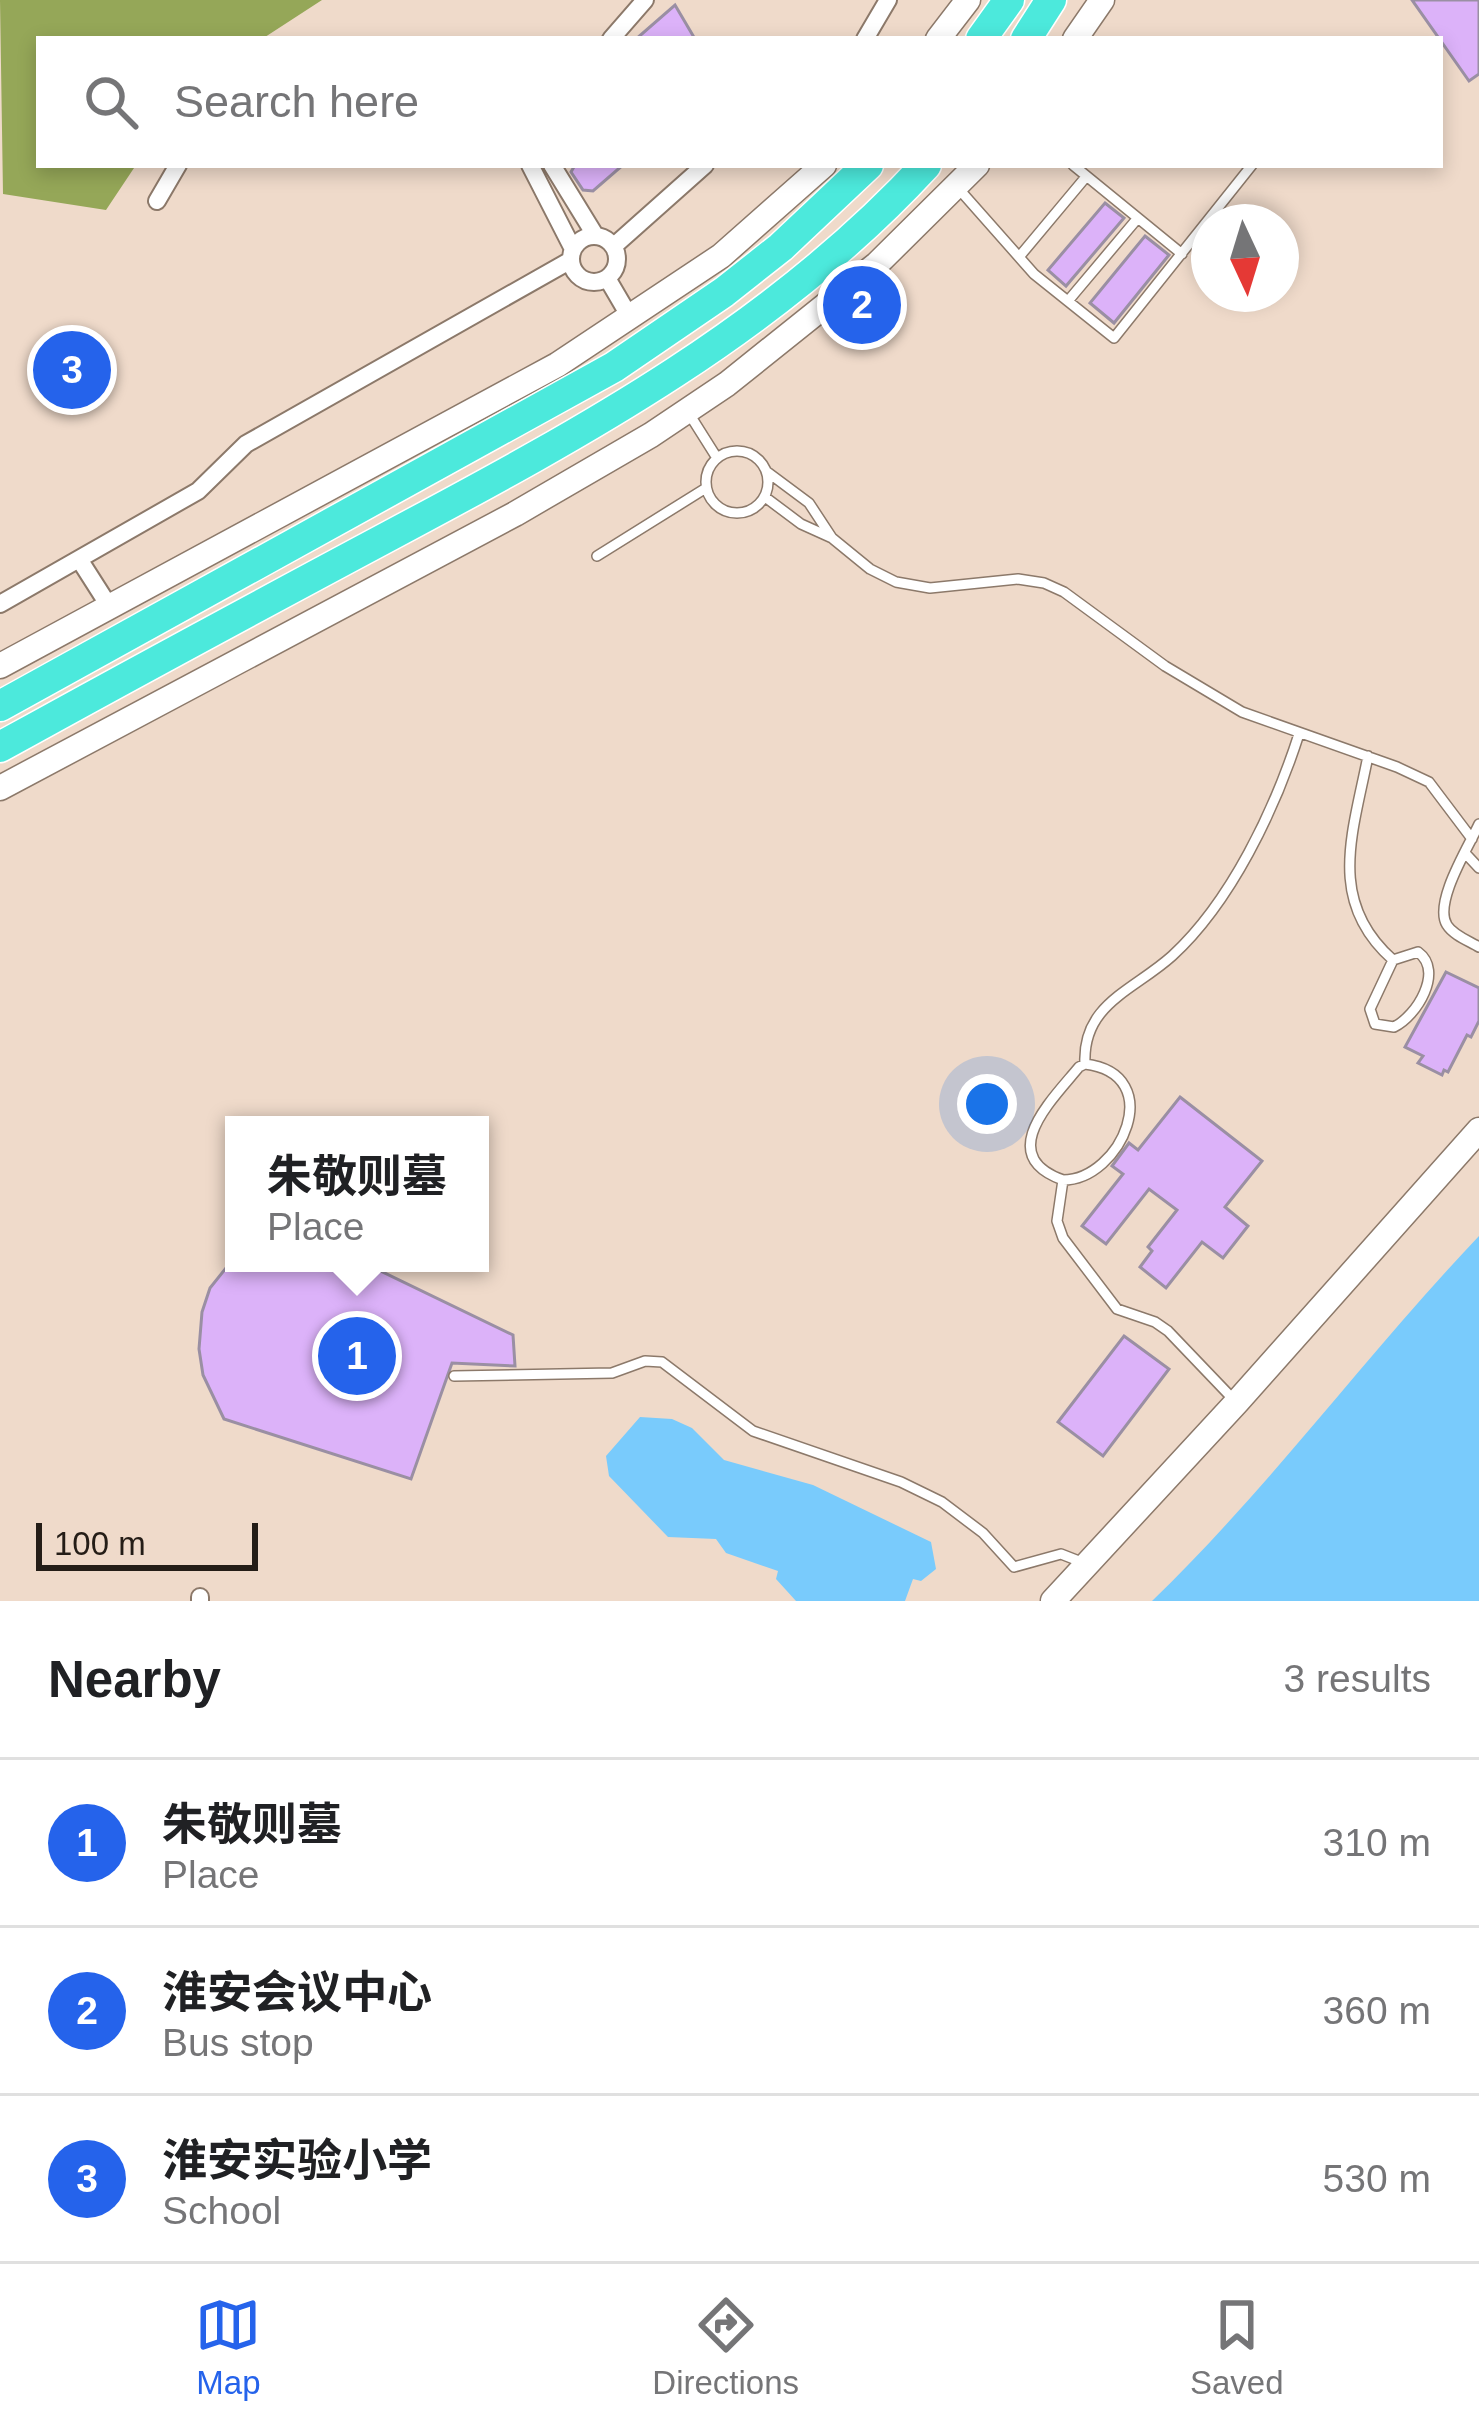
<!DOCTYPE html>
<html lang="en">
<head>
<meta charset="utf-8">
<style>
  :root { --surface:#fff; --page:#f6f6f6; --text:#202124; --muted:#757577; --line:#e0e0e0; --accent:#2563eb }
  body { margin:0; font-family:Arial,"Noto Sans SC",sans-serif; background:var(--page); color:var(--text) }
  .compass { position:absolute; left:1191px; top:204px; width:108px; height:108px; border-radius:50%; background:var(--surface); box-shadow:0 6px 18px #0003; rotate:176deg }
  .scale { position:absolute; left:36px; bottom:30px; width:222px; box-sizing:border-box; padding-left:12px; border:6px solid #241d17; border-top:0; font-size:33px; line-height:42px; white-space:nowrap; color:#241d17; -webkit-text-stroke:9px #efdaca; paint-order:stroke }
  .you { position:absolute; left:987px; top:1104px; width:42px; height:42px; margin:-30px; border:9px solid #fff; border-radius:50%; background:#1a73e8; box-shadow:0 0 0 18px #1a73e833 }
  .badge { display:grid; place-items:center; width:78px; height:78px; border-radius:50%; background:var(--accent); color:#fff; font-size:39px; font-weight:700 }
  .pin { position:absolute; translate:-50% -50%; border:6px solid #fff; box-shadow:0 3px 12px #0006 }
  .popup { position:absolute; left:225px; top:1116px; width:264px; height:156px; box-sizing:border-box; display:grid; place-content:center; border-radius:0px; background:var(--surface); filter:drop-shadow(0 3px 9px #0005); font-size:39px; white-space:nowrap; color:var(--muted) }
  .popup b { font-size:45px; color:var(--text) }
  .popup::after { content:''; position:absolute; left:50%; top:100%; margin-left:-24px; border:24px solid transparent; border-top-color:var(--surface) }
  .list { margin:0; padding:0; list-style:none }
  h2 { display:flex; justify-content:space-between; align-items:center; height:156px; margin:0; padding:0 48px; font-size:51px }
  h2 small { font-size:39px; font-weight:400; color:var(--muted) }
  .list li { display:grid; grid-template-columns:78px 1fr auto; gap:36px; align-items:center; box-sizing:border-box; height:168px; padding:0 48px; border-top:3px solid var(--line) }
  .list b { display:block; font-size:45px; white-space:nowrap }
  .list p { margin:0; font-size:39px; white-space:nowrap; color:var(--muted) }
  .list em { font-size:39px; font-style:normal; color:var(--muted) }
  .icon { flex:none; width:66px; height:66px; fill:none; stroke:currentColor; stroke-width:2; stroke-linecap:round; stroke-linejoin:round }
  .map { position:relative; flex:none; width:1479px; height:1601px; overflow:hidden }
  .search { position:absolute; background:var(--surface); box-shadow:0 6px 18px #0003; left:36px; right:36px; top:36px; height:132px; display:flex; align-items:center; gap:30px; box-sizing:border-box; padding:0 42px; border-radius:0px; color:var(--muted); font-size:45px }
  .sheet { height:660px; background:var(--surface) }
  nav { display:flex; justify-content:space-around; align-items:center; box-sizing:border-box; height:168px; border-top:3px solid var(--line); background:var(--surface); font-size:33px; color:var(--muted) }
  nav a { display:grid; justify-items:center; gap:6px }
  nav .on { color:var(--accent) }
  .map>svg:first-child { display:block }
  .forest { fill:#95a758 }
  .water { fill:#79cbfc }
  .building { fill:#dcb2f9; stroke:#9a8fa3; stroke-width:3 }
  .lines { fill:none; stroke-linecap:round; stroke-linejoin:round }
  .lane-casing { stroke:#8c796a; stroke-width:12 }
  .street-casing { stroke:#8c796a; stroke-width:20 }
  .secondary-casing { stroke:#8c796a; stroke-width:27 }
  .highway-casing { stroke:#fff; stroke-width:33 }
  .lane { stroke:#fff; stroke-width:9 }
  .street { stroke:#fff; stroke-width:16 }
  .secondary { stroke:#fff; stroke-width:24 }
  .highway { stroke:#4ce9dc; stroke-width:30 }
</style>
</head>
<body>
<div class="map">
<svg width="1479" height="1601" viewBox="0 0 1479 1601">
  <rect width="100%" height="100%" fill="#efdaca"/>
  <path class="forest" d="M0 0H322L262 39H39V165H136L106 210 3 194Z"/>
  <path class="water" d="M1479 1236V1601H1152C1270 1487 1366 1355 1479 1236Z
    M640 1417 672 1419 692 1428 724 1460 813 1485 931 1542 936 1569 921 1581 913 1579 905 1601H796L776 1579 778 1571 726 1553 716 1539 668 1537 609 1476 606 1456Z"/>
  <path class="building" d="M1412 0H1479V74L1469 81Z
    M675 5 695 39H636Z
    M575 165H623L593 191 583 190 571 172Z
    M1105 203 1124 218 1066 286 1048 270Z
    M1145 236 1169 255 1114 323 1090 303Z
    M1446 972 1479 988V1021L1471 1037 1467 1035 1448 1072 1444 1070 1442 1075 1418 1063 1423 1056 1405 1047Z
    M1180 1097 1262 1161 1225 1207 1248 1226 1223 1258 1202 1242 1166 1288 1140 1267 1152 1251 1148 1247 1177 1210 1149 1189 1106 1244 1082 1226 1123 1174 1112 1166 1129 1143 1138 1150Z
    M230 1263H364L513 1335 515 1366 452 1363 411 1479 224 1419 203 1375 199 1349 202 1312 210 1288Z
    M1124 1336 1169 1369 1103 1456 1058 1422Z"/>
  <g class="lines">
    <defs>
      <path id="lane" d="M1073 165 1182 254
        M958 188 1034 274 1114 338 1252 165
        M1019 257 1085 178
        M1068 301 1137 219
        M688 412 717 458
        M706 482a31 31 0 1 1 62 0a31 31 0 1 1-62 0Z
        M766 471 809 503 832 538
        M765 497 801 524 832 538 870 569 896 582 930 588 1018 579 1044 583 1064 592 1165 666 1242 712 1397 767 1429 782 1472 839
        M597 556 706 488
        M1368 756C1353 833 1326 901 1393 960
        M1479 824C1469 846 1433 903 1447 925 1453 935 1469 941 1479 947
        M1465 853 1479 868
        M1418 952C1444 971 1417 1016 1394 1027L1375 1024 1370 1009 1393 960Z
        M1085 1064C1082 1004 1133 991 1172 956 1231 902 1275 809 1299 734
        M1085 1064C1168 1074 1121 1180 1063 1180 994 1155 1052 1100 1079 1067Z
        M1063 1180 1057 1221 1063 1238 1117 1309 1155 1322 1168 1331 1234 1400
        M454 1376 612 1373 645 1361 662 1362 753 1431 901 1482 942 1502 983 1533 1014 1567 1061 1554 1084 1563"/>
      <path id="street" d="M611 39 645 0
        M865 39 888 0
        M530 165 573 249
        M552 165 595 235
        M157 201 178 165
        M571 259a23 23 0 1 1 46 0a23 23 0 1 1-46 0Z
        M614 246 705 165
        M607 278 631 319
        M79 559 109 606
        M0 604 198 491 246 444 571 260
        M200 1597V1601"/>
      <path id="secondary" d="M938 39 968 0
        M1075 39 1102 0
        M0 666 557 365 721 256 824 165
        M0 788 515 514 651 435 727 384 877 264 977 165
        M1053 1601 1237 1402 1479 1130"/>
      <path id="highway" d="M981 39 1009 0
        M1026 39 1051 0
        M0 706 614 367 724 292 781 247 868 165
        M0 747C130 675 260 605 391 535 584 432 776 328 926 165"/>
    </defs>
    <use href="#lane" class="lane-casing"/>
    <use href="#street" class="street-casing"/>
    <use href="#secondary" class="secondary-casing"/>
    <use href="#highway" class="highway-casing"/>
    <use href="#lane" class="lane"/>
    <use href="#street" class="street"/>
    <use href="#secondary" class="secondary"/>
    <use href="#highway" class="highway"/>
  </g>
</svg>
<svg class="compass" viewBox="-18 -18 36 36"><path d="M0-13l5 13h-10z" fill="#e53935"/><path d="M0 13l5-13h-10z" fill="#757577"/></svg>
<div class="scale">100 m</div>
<div class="you"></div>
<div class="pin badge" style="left:357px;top:1356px">1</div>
<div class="popup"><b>朱敬则墓</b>Place</div>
<div class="pin badge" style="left:862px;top:305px">2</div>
<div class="pin badge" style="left:72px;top:370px">3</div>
<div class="search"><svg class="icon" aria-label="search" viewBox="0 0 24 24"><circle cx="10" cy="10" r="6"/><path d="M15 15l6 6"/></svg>Search here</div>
</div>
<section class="sheet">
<h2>Nearby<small>3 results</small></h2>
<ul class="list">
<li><span class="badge">1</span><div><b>朱敬则墓</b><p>Place</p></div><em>310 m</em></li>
<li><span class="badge">2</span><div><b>淮安会议中心</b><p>Bus stop</p></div><em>360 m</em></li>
<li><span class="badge">3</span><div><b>淮安实验小学</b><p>School</p></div><em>530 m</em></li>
</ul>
</section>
<nav>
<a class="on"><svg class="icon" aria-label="map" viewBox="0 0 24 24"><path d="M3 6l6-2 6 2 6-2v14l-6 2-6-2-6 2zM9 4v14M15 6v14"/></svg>Map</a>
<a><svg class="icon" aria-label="directions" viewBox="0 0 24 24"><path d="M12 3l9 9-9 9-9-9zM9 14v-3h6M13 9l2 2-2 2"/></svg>Directions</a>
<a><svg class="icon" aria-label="saved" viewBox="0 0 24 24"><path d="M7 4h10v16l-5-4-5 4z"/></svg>Saved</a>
</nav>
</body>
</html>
